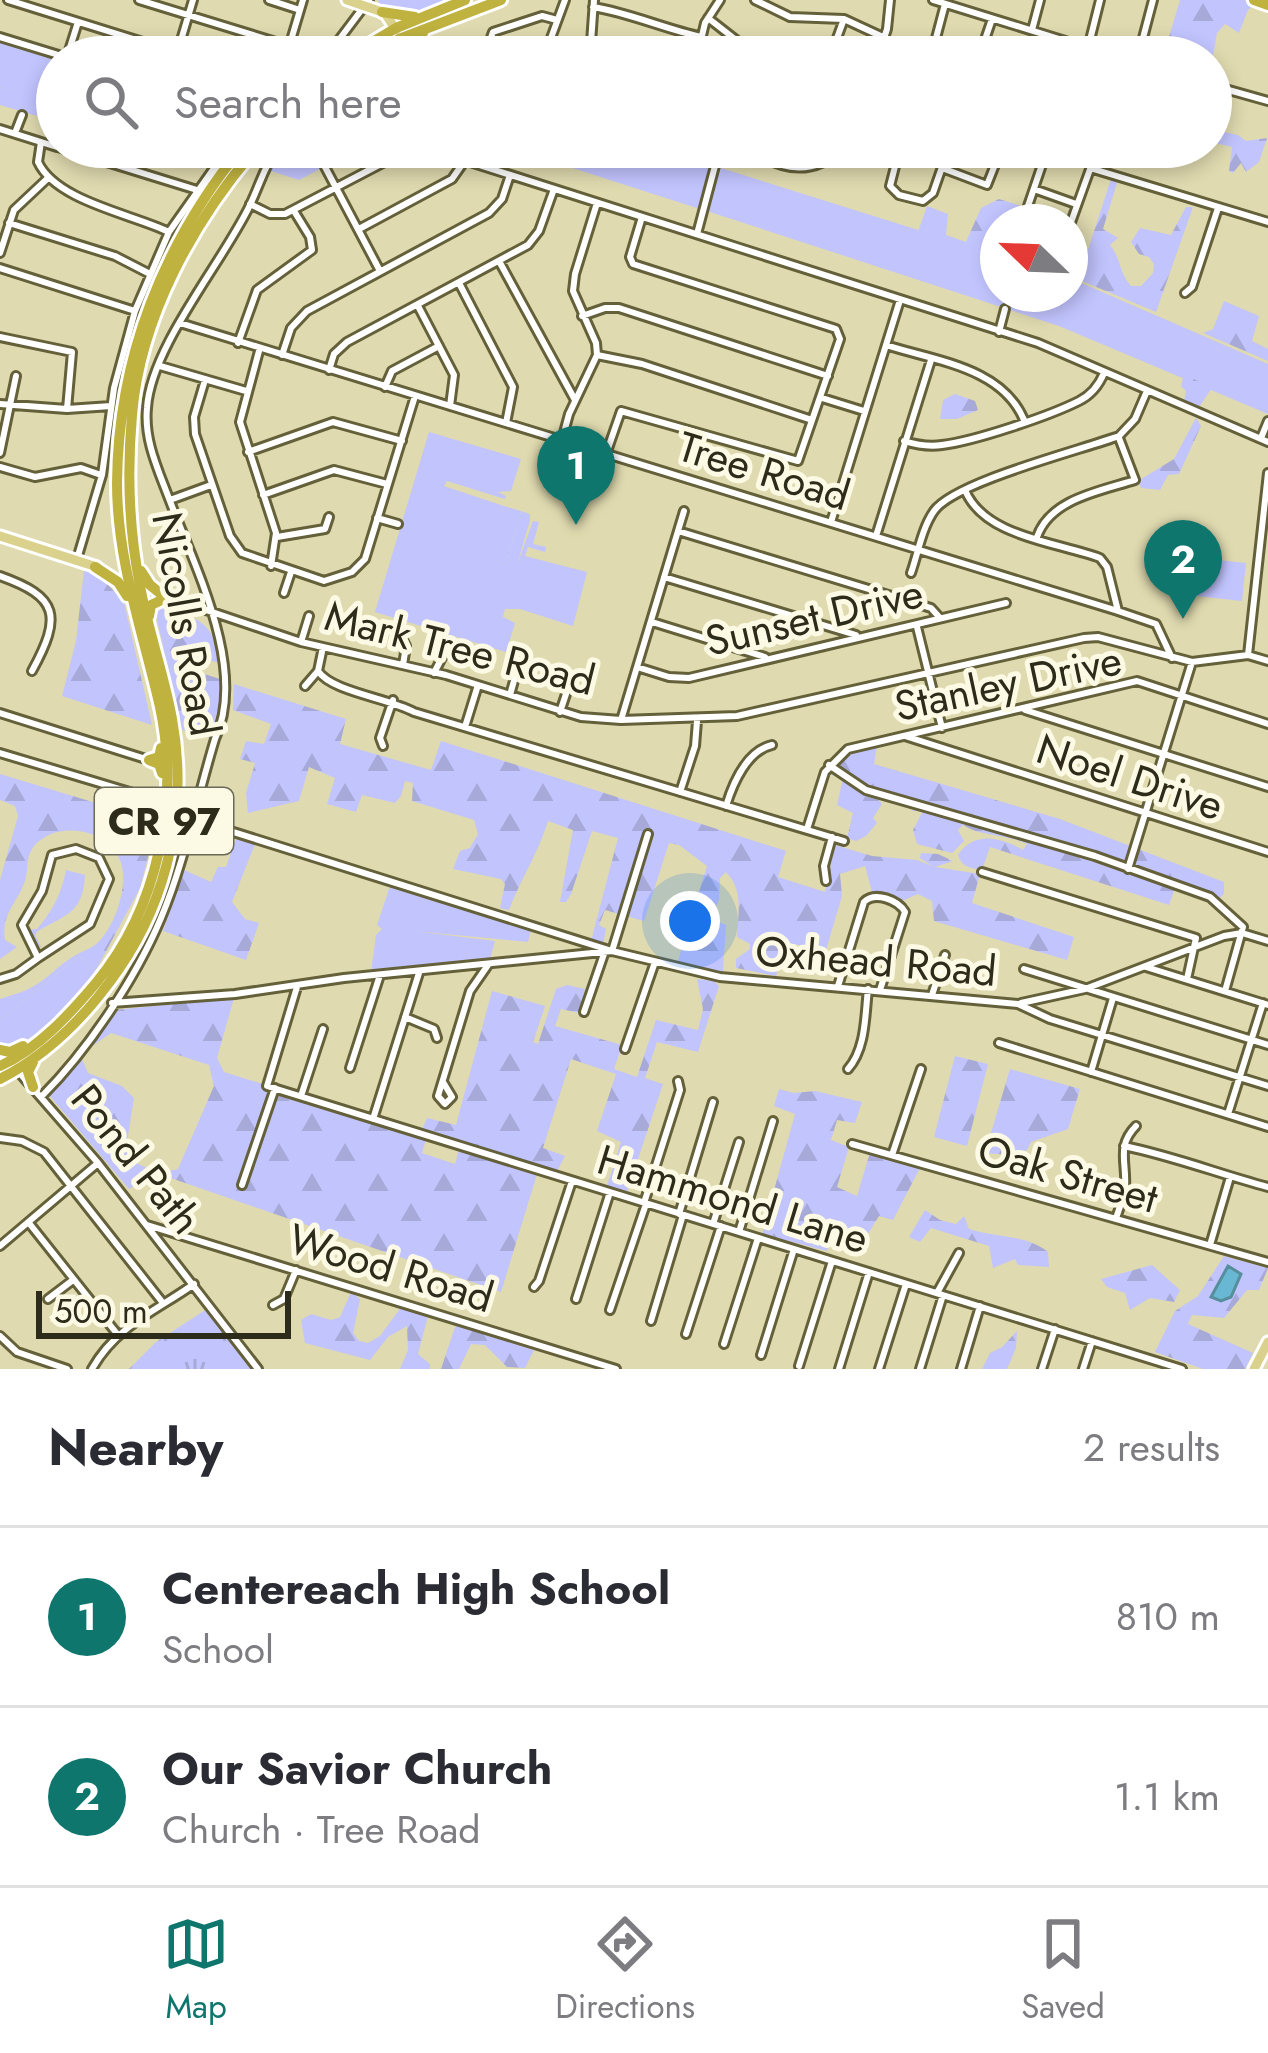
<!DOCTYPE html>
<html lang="en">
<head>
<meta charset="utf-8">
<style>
  :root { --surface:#fff; --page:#f7f7f7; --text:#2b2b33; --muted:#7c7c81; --line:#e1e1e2; --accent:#0f766e }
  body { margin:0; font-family:Jost,sans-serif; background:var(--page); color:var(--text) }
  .compass { position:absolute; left:980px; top:204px; width:108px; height:108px; border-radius:50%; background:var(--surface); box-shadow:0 6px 18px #0003; rotate:293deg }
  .scale { position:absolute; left:36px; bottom:30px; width:255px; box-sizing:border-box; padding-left:12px; border:6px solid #2d2b1a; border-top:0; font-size:33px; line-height:42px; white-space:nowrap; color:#2d2b1a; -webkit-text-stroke:9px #fcfae5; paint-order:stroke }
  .you { position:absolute; left:690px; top:921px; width:42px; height:42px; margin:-30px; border:9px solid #fff; border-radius:50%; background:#1a73e8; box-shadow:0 0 0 18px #1a73e833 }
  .badge { display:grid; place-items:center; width:78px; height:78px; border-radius:50%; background:var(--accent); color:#fff; font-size:39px; font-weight:700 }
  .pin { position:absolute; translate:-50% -99px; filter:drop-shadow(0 3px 6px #0008) }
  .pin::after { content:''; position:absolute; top:63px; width:42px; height:36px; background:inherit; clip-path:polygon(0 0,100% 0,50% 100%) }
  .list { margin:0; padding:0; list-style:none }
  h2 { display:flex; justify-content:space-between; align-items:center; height:156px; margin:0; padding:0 48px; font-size:51px }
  h2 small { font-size:39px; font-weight:400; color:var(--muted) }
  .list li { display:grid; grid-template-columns:78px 1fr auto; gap:36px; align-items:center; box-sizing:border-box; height:180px; padding:0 48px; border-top:3px solid var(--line) }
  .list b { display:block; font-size:45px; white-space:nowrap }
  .list p { margin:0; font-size:39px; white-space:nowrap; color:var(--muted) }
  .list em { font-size:39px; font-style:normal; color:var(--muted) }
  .icon { flex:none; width:66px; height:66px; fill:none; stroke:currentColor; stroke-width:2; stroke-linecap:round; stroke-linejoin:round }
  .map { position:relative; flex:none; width:1268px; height:1369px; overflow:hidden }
  .search { position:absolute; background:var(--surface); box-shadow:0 6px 18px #0003; left:36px; right:36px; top:36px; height:132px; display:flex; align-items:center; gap:30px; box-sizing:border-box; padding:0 42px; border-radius:66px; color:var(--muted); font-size:45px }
  .sheet { height:516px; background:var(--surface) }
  nav { display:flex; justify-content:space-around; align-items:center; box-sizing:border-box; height:168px; border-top:3px solid var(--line); background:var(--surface); font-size:33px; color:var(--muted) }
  nav a { display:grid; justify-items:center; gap:6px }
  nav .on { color:var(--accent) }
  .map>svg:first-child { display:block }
  .green { fill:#c2c4fe }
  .forest { fill:url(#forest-firs); fill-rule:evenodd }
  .park { fill:url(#park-tufts) }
  .water { fill:#69b8d3; stroke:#578e9c; stroke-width:3 }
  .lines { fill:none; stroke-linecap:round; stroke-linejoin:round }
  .minor-casing { stroke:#646039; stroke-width:12 }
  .major-casing { stroke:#fff; stroke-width:15 }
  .highway-casing { stroke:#fff; stroke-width:16 }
  .minor { stroke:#fff; stroke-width:6 }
  .major { stroke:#d9d18c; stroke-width:9 }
  .highway { stroke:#bfb23f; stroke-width:10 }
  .labels { text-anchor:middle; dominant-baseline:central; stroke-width:10; stroke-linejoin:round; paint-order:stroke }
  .shield { fill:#fcfae5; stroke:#6b6957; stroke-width:3 }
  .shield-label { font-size:39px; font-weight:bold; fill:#2d2b1a }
  .street-label { font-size:42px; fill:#2d2b1a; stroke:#fcfae5 }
</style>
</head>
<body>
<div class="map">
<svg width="1268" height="1369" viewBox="0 0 1268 1369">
  <defs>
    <pattern id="forest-firs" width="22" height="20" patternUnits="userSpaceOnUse" patternTransform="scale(3)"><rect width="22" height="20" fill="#c2c4fe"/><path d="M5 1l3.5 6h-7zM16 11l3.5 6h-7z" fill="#a7a9d9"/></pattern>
    <pattern id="park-tufts" width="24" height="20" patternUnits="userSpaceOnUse" patternTransform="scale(3)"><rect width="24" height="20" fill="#c2c4fe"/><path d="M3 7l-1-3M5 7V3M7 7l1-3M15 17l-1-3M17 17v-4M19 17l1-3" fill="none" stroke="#a7a9d9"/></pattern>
  </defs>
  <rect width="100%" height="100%" fill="#dfdaaf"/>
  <path class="green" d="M0 42 57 60V105L0 87Z
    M281 147H362L299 180 268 170Z
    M507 147H650L709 167 700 209Z
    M721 168 998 255V294H1070V278L1268 364V414L1059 326 707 211Z
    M429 432 521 459 511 491 498 492 506 496 505 499 447 481 444 486 504 506 489 559 506 564 521 511 530 514V520L517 565 533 521 539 522 533 544 546 547 545 552 528 547 525 556 587 572 573 626 520 609H505L503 617 515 623 506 652 375 612Z
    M1191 557 1246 563 1242 601 1187 595Z
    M390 886 531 929 528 942 414 931 495 941 490 959 371 973 376 935 382 929 377 925Z
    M79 956 96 970C78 993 30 1056 0 1044V1020Z"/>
  <path class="forest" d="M1180 0H1244L1254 5 1248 10 1239 33 1225 24 1217 33 1213 56 1169 37Z
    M0 87 57 104V122L0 105Z
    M1211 124 1215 130 1238 135 1246 141 1267 138 1259 162 1246 172 1241 163 1233 173 1229 171 1232 147 1211 142Z
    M156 147H199L214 153 202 169 166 156Z
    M1111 179 1117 183 1103 229 1118 238 1110 245C1121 258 1119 273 1131 286H1141L1153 273 1154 264 1149 257 1139 254 1131 242 1140 228 1171 235 1186 207H1193L1156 312 1070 276V266L1081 271Z
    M999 199 1049 215 1047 222H998V257L918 232 927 206 948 214 946 235 966 242 981 208Z
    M1224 301 1259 316 1252 341 1268 349V361L1203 333 1213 329Z
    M1184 374 1212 388 1199 407 1184 401 1186 391 1181 386Z
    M955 394 975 401 978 410 957 419H940L943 400Z
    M1196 418 1201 426 1179 474 1168 475 1160 490 1141 488 1138 481 1174 459Z
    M84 570 99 575 124 602 152 725 62 696 76 641Z
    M161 607C199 619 213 620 220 663L184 654 180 666 223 680 224 703 211 738 182 730 156 615Z
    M234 684 346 719 340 744 431 770 441 741 786 851 778 877 825 892 835 845 872 856 917 860 932 866 920 858 921 853 938 854 953 861 935 867 980 874 972 903 1074 937 1067 960 934 921 932 901 918 894 902 901 872 892 865 866 840 874 842 896 826 950 788 943 776 976 736 968V959L750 949V944L737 937C738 913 744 891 726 872L720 878 719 900 712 914 714 920 726 925 723 972 677 964 707 866 679 845 669 843 644 921 605 910 599 925 606 929 603 944 591 941 618 838 592 831 571 894 566 902H560L573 830 548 821C538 854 521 878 509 910L500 908 505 884 501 879 453 869 460 851 470 848 478 834 474 820 412 801 413 783 405 781 401 796 395 803 362 795 356 812 327 804 335 778 309 767 299 801 248 813 246 793 255 763 240 759 246 741 264 744 271 724 233 710Z
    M877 746 874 764 1060 819 1224 882V894L1217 900 1176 885 1169 905 990 847 982 870C970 868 962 867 958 855 974 831 1000 837 1023 850L1027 844C1008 834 981 837 963 825L958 830 964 841 952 853 917 844 913 830 923 811H912L916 805 872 792 882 804 873 818 877 823 866 836 856 841 847 838 853 813 837 805 843 778 828 774 843 753Z
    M0 774 119 810 141 824H155V830L140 888 96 970 79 956 0 1020V999C11 995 25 992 34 986 47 979 58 966 71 958 78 953 88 950 95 945 115 929 130 883 120 860 107 828 56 820 34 846 25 857 29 868 25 881 17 904 1 913 5 940L17 947 0 959V880L18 816 15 806 0 800Z
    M236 839 255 844 232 902 245 919 259 923 246 960 163 931 184 870 211 882 218 867H226Z
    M66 870 85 875C83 913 67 914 38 931L35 935 41 947H35L27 930 37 929C54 909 61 894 66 870Z
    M697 979 714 981 719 986 698 1052 657 1042 645 1078 663 1084 626 1195 606 1189 621 1142 597 1131 616 1074 571 1059 543 1148 565 1156 555 1175 538 1171 501 1292 156 1173 129 1189 49 1095 81 1057 88 1073 122 1086 134 1098 127 1142 129 1157C140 1169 163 1173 178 1169L214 1086 209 1065 111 1033 88 1049 114 1010 234 998 217 1058 224 1072 421 1133 427 1118 456 1125 492 991 545 1006 533 1042 538 1044 556 989 567 985 585 989 579 1013 561 1009 555 1026 622 1045 614 1069 637 1077 656 1020 698 1030 703 1009ZM427 1136 460 1146 455 1164 422 1153Z
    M955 1056 988 1064 967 1146 934 1137Z
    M1010 1069 1080 1089 1068 1129 1031 1142 1027 1150 1011 1155 985 1153Z
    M779 1089 794 1093 815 1091 862 1102 855 1123 837 1120 831 1140 849 1147 837 1187 857 1196 871 1149 922 1164 893 1220 879 1216 864 1240 835 1227 827 1251 762 1234 795 1114 774 1106Z
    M925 1210 940 1220 956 1224 964 1216 969 1229C996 1238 1026 1234 1048 1252L1049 1267 1018 1265 1015 1259 993 1268 989 1246 931 1228 920 1242 909 1237Z
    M1224 1256 1268 1268 1259 1290H1247L1224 1318 1192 1315 1188 1324 1253 1353 1245 1369H1203L1155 1352 1175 1311 1198 1296Z
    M1152 1265 1180 1290 1174 1302 1150 1298 1130 1310 1125 1293 1107 1287 1101 1279Z
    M351 1292 360 1299 353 1333 359 1341 368 1343 380 1336 402 1306 428 1316 418 1354 430 1364V1369H400L408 1350 407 1326 388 1337 370 1360 305 1343 301 1320 311 1314 331 1320 340 1317Z
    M456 1324 534 1350 525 1368 507 1367 485 1345 471 1344 459 1369H441Z
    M1017 1331 1016 1348 1007 1369H982L990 1353 1002 1347Z"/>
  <path class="park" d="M378 0H452L409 16 381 8Z
    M504 506 521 511 506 564 488 559Z
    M210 1307 255 1369H129L156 1342Z"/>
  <path class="water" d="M1228 1266 1241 1274 1231 1297 1221 1301 1211 1297Z"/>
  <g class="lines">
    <defs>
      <path id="minor" d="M8 0 191 57
        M139 0 289 46
        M269 0 300 10
        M755 0 790 17 844 19 885 38
        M933 0 1117 57
        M593 7C630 13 665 29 702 37
        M708 18 745 47 769 57
        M1032 30 1040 0
        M0 37 65 57
        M1088 48 1100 0
        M591 55 611 57
        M67 57 78 22
        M176 57 193 0
        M286 57 303 0
        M326 57 369 0
        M484 57 493 32 542 16 557 20
        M544 57 565 0
        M590 57 594 0
        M697 57 705 23 720 0
        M830 57 844 19
        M878 57 887 29 890 0
        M931 57 945 4
        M979 57 992 19
        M1138 57 1153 0
        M1211 85 1268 101
        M0 129 57 147
        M15 133 22 115
        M41 142 38 162C56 201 132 214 169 232
        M58 147 197 190
        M748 147C782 173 814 176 845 147
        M900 147 890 186 899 195 923 201 933 193 949 147
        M1149 152 1151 147
        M325 167 380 271
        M942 168 987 185 1002 147
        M1090 168 1268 222
        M1034 189 1076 204
        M250 204 270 214H285L400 154 429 149 1038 343 1268 442
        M1028 206 1048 147
        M9 223 115 256 150 274
        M1070 225 1098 147
        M359 229 452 179 466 159
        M697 234 720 147
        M0 253 14 210 48 178
        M499 261 575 400
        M0 268 135 311
        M459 283 513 387 506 423
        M1185 293 1192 287 1218 208
        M418 306 454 375 450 406
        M582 316 605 308H619L828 376
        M180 323 1118 611 1156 624 1172 658
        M999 332 1005 309
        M0 337 72 352 67 409
        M238 343 257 290 312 250 310 237 294 211
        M886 345C935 361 1002 367 1024 420
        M259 351 240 422 276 533 271 566
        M282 355 291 328 307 311 489 213 502 199 510 175
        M597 355 642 364 812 420
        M160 366 246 391
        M329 370 334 354 347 342 528 245 539 231 554 189
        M205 380 194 417 195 434 230 536 242 553 324 581 352 572 365 559 415 396
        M385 387 392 371 439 346
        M822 398 864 411
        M0 404 67 409 111 406
        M1261 438 1268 421
        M562 440 569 414 597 355 596 343 573 291 575 274 597 203
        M904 441C917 445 929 447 942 445 975 441 1049 416 1079 401 1091 395 1099 385 1104 373
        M248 452 333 422 402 441
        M0 453 16 376
        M0 467 35 477 81 468 101 475
        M598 477 621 411 798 461 840 339 836 329 633 264 630 257 642 217
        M965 490C984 537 1057 542 1100 558L1107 567 1118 611
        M263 495 334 470 387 484
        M170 500 211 485
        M377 518 398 524
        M831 522 900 300
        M678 531 931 608 940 618
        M876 536 931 360
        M277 537 325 529 329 517
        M1037 537C1050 499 1100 491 1135 480L1119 438
        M77 559 102 475 114 388 135 311 169 232 229 147
        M911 573C918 553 922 528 934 511 954 482 1081 450 1119 436L1135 419 1147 391
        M0 576C59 597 62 616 32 671
        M664 577 856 635
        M141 588 301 642 446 675 581 717 621 720 737 716 1084 638 1098 637 1192 662 1248 655 1268 661
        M284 593 291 572
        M652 622 765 657
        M917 627 942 728
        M398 630 406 646 403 665
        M301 642 309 616
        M323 647 318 671C332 692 389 698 414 712L844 841
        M1248 655 1268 473
        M637 667 669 677 689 678 1006 603
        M434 673 449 644
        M305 686 318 671
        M510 695 517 670
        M1025 710 1268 787
        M560 712 569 685
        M0 713 149 760
        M621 720 684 511
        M465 727 478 685
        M905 736 1268 852
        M383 746 380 738 393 700
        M0 753 133 793
        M829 765 866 790 1095 856 1210 897 1243 927 1225 991
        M680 792 695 746 697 721
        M726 806C733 783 747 751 772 745
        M192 819 612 951 648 834
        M807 829 825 772 848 749 1137 681 1268 724
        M76 849 99 858 109 879 90 924 38 958 22 925 42 891 52 855Z
        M1128 869 1192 662
        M982 872 1196 938 1187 979
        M826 881 824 866 832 837
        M1146 967 1268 1005
        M1024 969 1268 1045
        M0 979 16 974 38 958
        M838 986 864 902C875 891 898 900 905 912L880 990
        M297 987 267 1086 1182 1369
        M932 995 945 955
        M112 1003 235 994 344 978 612 951 720 977 1018 1004 1050 1019 1268 1086
        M1021 1003 1085 989 1224 936 1242 933 1268 941
        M584 1012 604 954
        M405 1017 434 1029 437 1038
        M999 1043 1268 1127
        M625 1049 655 962
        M350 1068 380 975
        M848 1069C866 1049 865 1015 868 989
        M17 1070 98 1163 258 1369
        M1091 1072 1113 998
        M443 1082 452 1097 445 1104 438 1096 470 991 488 965
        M42 1096C88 1050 136 978 161 918 185 861 197 798 215 739 248 669 194 565 168 496 157 467 144 439 147 408 151 346 223 262 250 205 259 186 265 166 277 147
        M301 1096 323 1029
        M1228 1114 1263 1003
        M373 1119 419 973
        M0 1138 22 1141 44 1152 163 1303
        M852 1144 1268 1262
        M1124 1146C1173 1156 1219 1174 1268 1187
        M892 1155 921 1069
        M242 1185 275 1088
        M644 1203 680 1090 678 1081
        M679 1214 713 1102
        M1116 1218C1119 1209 1124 1197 1125 1187 1127 1163 1116 1146 1136 1126
        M29 1223 118 1335
        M713 1224 739 1142
        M147 1225 616 1369
        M739 1232 773 1121
        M1210 1245 1230 1177
        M0 1246 98 1163
        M534 1287 539 1281 572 1181
        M937 1293 959 1253
        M48 1299 73 1280
        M576 1299 610 1192
        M273 1305 284 1299 296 1270
        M610 1310 646 1204
        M651 1321 683 1215
        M686 1334 721 1226
        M0 1336 17 1352 67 1369
        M724 1344 758 1238
        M761 1355 794 1249
        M799 1366 832 1261
        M92 1369C116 1326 156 1311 194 1284
        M839 1369 869 1272
        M879 1369 906 1284
        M920 1369 943 1295
        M961 1369 980 1306
        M1042 1369 1055 1329
        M1083 1369 1092 1341"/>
      <path id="major" d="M347 0 385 13 396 30
        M0 536 97 567
        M1254 1369 1268 1342"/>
      <path id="highway" d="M1254 0 1268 5
        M382 12 415 17
        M347 57 396 28 465 0
        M367 57 399 39 501 0
        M401 57 423 33
        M95 567 118 582 127 596
        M141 571 150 585 166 598 151 605 149 616
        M161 748 159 757 149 760 159 764 162 773
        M0 1050 10 1052 23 1046
        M33 1062 28 1072 33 1087
        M0 1066C38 1049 70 1014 96 983 158 908 180 801 160 707 143 632 117 561 117 483 118 358 163 244 242 147
        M0 1079C49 1054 88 1014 119 969 169 896 188 806 172 719 164 674 148 631 140 586 129 530 127 471 132 415 140 317 194 220 257 147"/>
    </defs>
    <use href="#minor" class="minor-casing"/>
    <use href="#major" class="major-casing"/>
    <use href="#highway" class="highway-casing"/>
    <use href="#minor" class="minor"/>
    <use href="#major" class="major"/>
    <use href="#highway" class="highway"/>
  </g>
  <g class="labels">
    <rect class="shield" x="95" y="788" width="138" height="66" rx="9"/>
    <g class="shield-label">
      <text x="164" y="821">CR 97</text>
    </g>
    <g class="street-label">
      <text transform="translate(764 471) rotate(17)">Tree Road</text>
      <text transform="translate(814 617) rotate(-13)">Sunset Drive</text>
      <text transform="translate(186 624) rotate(80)">Nicolls Road</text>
      <text transform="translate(460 648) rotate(14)">Mark Tree Road</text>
      <text transform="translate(1008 683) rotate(-12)">Stanley Drive</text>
      <text transform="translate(1130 777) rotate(18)">Noel Drive</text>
      <text transform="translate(876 961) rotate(5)">Oxhead Road</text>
      <text transform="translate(136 1159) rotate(51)">Pond Path</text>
      <text transform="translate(1068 1174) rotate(16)">Oak Street</text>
      <text transform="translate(733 1199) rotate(17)">Hammond Lane</text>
      <text transform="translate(391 1268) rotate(17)">Wood Road</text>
    </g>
  </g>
</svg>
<svg class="compass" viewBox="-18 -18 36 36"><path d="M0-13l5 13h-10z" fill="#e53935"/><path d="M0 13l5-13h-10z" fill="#7c7c81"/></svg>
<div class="scale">500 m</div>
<div class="you"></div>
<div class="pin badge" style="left:576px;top:525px">1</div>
<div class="pin badge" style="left:1183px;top:619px">2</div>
<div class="search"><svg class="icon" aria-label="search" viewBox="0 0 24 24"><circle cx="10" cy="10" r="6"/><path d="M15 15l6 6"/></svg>Search here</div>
</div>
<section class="sheet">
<h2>Nearby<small>2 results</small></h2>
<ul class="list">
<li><span class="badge">1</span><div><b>Centereach High School</b><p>School</p></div><em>810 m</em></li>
<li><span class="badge">2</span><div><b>Our Savior Church</b><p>Church · Tree Road</p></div><em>1.1 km</em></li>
</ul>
</section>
<nav>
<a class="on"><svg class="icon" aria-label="map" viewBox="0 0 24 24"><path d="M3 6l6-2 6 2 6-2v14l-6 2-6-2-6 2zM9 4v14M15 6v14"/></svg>Map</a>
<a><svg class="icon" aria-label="directions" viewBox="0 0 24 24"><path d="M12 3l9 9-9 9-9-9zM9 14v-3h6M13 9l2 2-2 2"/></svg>Directions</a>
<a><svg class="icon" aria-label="saved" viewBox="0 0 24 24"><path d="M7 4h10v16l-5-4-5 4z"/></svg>Saved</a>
</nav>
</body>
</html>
